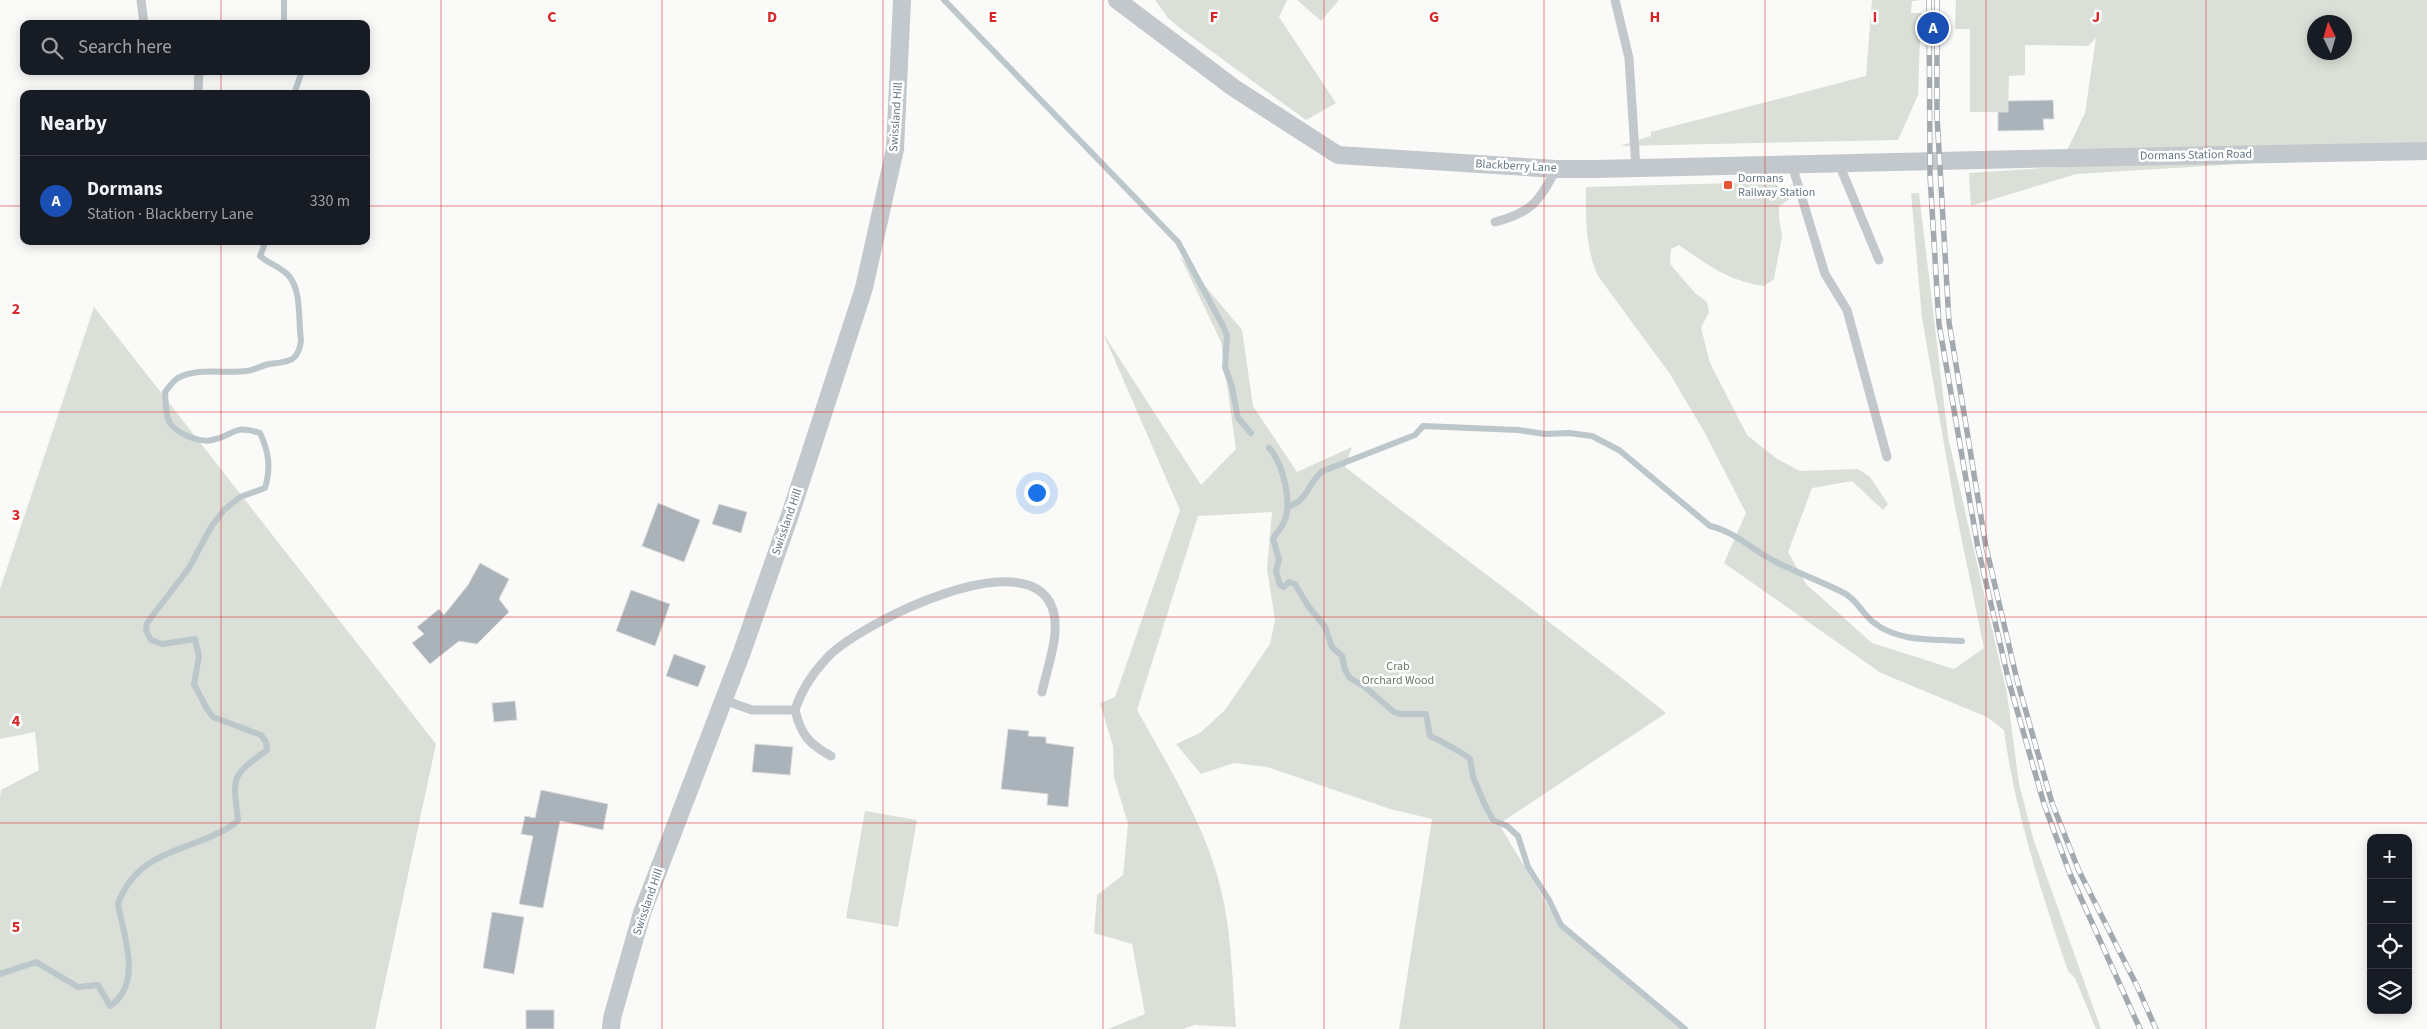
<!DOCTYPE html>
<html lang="en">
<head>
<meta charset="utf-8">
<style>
  :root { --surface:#171b24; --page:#20242c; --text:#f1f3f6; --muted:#9ea1a6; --line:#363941; --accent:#d93025 }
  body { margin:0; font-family:"Source Sans 3",sans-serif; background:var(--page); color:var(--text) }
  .controls { position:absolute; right:15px; bottom:15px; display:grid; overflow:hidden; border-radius:10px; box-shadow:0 2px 12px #0003 }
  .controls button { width:45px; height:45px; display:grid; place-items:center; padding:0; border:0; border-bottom:1px solid var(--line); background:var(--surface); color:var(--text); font:25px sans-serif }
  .compass { position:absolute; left:2307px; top:15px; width:45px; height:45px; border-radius:50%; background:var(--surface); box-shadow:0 2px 12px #0003; rotate:355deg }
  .you { position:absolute; left:1036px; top:492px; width:18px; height:18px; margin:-12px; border:4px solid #fff; border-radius:50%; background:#1a73e8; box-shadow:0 0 0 8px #1a73e833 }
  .badge { display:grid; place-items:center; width:32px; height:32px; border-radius:50%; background:var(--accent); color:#fff; font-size:16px; font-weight:700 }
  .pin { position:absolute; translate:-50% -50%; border:2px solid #fff; box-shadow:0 1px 5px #0006 }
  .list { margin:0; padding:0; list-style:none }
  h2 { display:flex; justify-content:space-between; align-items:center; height:65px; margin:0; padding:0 20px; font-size:21px }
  h2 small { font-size:16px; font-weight:400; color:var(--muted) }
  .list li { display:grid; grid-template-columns:32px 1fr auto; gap:15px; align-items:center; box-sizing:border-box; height:90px; padding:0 20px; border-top:1px solid var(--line) }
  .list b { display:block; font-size:19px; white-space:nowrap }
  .list p { margin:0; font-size:16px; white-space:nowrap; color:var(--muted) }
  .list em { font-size:16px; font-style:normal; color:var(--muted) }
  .icon { flex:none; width:28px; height:28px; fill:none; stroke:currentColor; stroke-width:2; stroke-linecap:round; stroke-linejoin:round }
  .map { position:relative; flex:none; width:2427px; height:1029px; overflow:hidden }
  .search { position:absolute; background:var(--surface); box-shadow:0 2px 12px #0003; left:20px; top:20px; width:350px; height:55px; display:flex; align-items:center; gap:12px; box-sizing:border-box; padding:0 18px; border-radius:10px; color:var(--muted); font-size:19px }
  .panel { position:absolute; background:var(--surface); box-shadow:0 2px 12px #0003; left:20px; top:90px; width:350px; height:155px; border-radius:10px }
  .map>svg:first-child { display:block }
  .green { fill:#dadfd7; fill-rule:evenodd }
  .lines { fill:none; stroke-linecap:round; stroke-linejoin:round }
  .stream { stroke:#bbc7cb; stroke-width:6 }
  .building { fill:#aab3b9; stroke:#dcdcda }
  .lane { stroke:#c3c8cc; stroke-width:9 }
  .street { stroke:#c3c8cc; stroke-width:18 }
  .rail-casing { stroke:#a2aab0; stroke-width:5.5 }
  .rail { stroke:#fff; stroke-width:4; stroke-dasharray:11; stroke-linecap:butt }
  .grid { fill:none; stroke:#d62828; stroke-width:1; stroke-opacity:0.55 }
  .poi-dot { fill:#e4572e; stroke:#fff; stroke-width:2 }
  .labels { text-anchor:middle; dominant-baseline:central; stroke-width:5; stroke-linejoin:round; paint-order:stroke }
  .street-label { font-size:12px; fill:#657683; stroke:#fff }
  .poi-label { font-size:12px; fill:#657683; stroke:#fff; text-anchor:start }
  .park-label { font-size:12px; fill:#687a64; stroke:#fff }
  .grid-label { font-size:16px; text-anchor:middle; font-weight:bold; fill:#d62828; stroke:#fff; stroke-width:5; stroke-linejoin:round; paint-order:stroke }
</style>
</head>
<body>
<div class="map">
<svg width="2427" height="1029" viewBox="0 0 2427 1029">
  <rect width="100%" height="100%" fill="#fafaf8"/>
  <path class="green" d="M1155 0H1287L1279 17 1336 103 1306 120 1181 29 1168 18Z
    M1297 0H1339L1321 21Z
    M1872 0H1921L1912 1 1911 13H1921L1918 95 1898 140 1620 146 1651 136V132L1866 76Z
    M1956 0H2427V159L2336 158 2076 174 1971 206 1969 173 2059 167 2085 113 2096 38 2105 29 2088 46 2025 45V75L2009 76 2008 112H1970V29H1955ZM2314 22H2344V52H2314Z
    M1774 182 1790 199 1779 206V218L1782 236 1774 279 1764 286C1728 281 1708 265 1679 245L1671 249 1670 264 1695 293 1707 302 1709 312 1701 328 1710 363 1747 435 1777 459 1800 471 1858 469 1870 477 1888 504 1883 510 1852 481 1812 488 1788 552 1806 584 1872 643 1954 669 1984 648 1955 507 1922 318 1911 193H1919L1948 437 2007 694 2019 784 2034 841 2101 1029H2096L2075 978 2068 971C2041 891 2015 813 2004 730L1987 717 1881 673 1724 563 1746 513 1706 435 1670 374 1598 276C1585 247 1586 217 1586 187Z
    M1180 256 1242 330 1253 406 1297 472 1352 447 1345 467C1452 550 1561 629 1666 713L1499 824 1560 926 1682 1029H1399L1432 819 1390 809 1267 767 1234 763 1201 774 1176 744 1200 733 1225 710 1270 644 1275 620 1267 569 1272 512 1198 516 1137 710C1173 775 1214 838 1226 914 1232 951 1233 990 1236 1027L1195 1025 1183 1029H1108L1145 1014 1132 944 1094 933 1097 895 1123 875 1128 824 1114 777 1113 746 1100 703 1115 697 1180 510 1103 333 1201 485 1236 449 1221 342Z
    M94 307 436 744 375 1029H0V797L1 790 39 770 35 732 0 739V589Z
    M865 811 917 820 898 927 846 918Z"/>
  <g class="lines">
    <path class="stream" d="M284 0V24
      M944 0 1178 242 1223 326 1227 336 1225 367 1232 387 1238 418 1251 433
      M294 94 302 71
      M1269 448C1283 463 1293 504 1284 522 1281 529 1276 533 1273 539L1279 559 1276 571 1280 585 1284 587 1289 582 1295 584 1308 606 1325 627 1332 647 1342 656 1345 670 1350 678 1365 687 1394 712 1400 714H1426L1430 736C1437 739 1467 755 1470 759L1473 777 1485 805 1493 820 1507 826 1518 836 1528 867 1549 900 1561 925 1685 1029
      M1289 506C1308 501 1308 482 1323 471L1415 435 1423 426 1518 430 1545 434 1569 433 1592 436 1619 450 1710 526C1730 530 1750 547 1767 557 1791 571 1819 580 1844 593 1857 600 1862 613 1873 622 1898 642 1931 639 1962 641
      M0 974 36 962 78 987 98 985 110 1006C143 984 124 937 118 904 138 847 194 852 234 824L238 820C233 776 230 777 267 750L266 742 261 735 213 717 207 709 194 684 199 656 195 639 162 644 151 640 146 630 147 623 189 568 211 527 224 510 240 497 265 488C271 468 269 452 260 433 230 424 237 435 212 440 200 443 177 434 170 423 165 416 166 401 165 392 169 387 173 381 178 378 198 367 225 374 247 371 254 370 261 366 269 364 286 362 299 363 301 340 298 321 302 292 289 276 281 267 269 264 260 256L266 241"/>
  </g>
  <path class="building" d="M2053 100 2054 119H2043L2044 130 1998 131V112H2008V101Z
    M658 503 700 520 684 562 642 546Z
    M719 504 747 512 741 533 712 524Z
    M480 563 509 579 499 599 509 612 477 644 459 641 430 664 412 643 424 634 417 627 439 609 444 615 468 585Z
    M631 590 670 604 655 646 616 631Z
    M674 654 706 666 698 687 666 676Z
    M515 701 517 720 494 722 492 703Z
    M1008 729 1029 731 1028 736 1046 737V743L1074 747 1068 807 1047 805 1048 794 1001 789Z
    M755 744 793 747 790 775 752 772Z
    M541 790 608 804 603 830 560 821 543 908 519 904 533 836 521 834 525 816 535 818Z
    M492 912 524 917 514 974 483 968Z
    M526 1010H554V1029H526Z"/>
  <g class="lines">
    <path class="lane" d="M141 0 144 24
      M1615 0 1629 58 1636 168
      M198 94 199 71
      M1839 164 1879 260
      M1792 165 1825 274 1847 310 1887 457
      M1495 222C1531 213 1540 201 1556 169
      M724 700 752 710H795C801 691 812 674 826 659 857 624 1037 534 1054 614 1059 638 1047 668 1042 692
      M795 710C801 735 809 744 831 756"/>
    <path class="street" d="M1117 0 1234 88 1338 155 1556 169H1595C1872 163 2150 155 2427 151
      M611 1029 612 1018 642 913 742 652 790 515 864 288 895 149 902 0"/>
    <defs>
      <path id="rail" d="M1929 0 1930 175 1939 324 1978 548 2009 682 2044 804 2070 874 2140 1029
        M1937 0V116L1949 322 1986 547 2017 680 2052 803 2079 871 2137 986 2156 1029"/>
    </defs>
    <use href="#rail" class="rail-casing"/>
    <use href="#rail" class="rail"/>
  </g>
  <path class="grid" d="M221 0V24M441 0V1029M662 0V1029M883 0V1029M1103 0V1029M1324 0V1029M1544 0V1029M1765 0V1029M1986 0V1029M2206 0V1029M221 71V94M0 206H24M366 206H2427M221 241V1029M0 412H2427M0 617H2427M0 823H2427"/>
  <rect class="poi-dot" x="1723" y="180" width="10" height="10" rx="2.5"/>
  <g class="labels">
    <g class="street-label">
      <text transform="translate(896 117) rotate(-86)">Swissland Hill</text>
      <text transform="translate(2196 155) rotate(-1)">Dormans Station Road</text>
      <text transform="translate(1516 166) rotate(3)">Blackberry Lane</text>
      <text transform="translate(787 522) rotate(-71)">Swissland Hill</text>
      <text transform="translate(648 902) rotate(-71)">Swissland Hill</text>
    </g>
    <g class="poi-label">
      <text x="1738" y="178">Dormans<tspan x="1738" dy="14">Railway Station</tspan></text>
    </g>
    <g class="park-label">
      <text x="1398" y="666">Crab<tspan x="1398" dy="14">Orchard Wood</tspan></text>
    </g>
  </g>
  <g class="grid-label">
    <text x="552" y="22">C</text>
    <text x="772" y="22">D</text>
    <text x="993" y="22">E</text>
    <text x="1214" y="22">F</text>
    <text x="1434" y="22">G</text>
    <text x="1655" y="22">H</text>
    <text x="1875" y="22">I</text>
    <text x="2096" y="22">J</text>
    <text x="16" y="314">2</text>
    <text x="16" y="520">3</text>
    <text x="16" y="726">4</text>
    <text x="16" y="932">5</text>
  </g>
</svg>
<div class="controls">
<button>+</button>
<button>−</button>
<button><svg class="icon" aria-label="locate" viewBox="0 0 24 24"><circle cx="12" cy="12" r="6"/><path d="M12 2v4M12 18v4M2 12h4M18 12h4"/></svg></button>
<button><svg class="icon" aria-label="layers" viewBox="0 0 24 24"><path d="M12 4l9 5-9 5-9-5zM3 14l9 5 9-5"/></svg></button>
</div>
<svg class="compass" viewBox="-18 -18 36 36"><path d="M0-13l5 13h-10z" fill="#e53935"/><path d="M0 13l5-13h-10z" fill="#9ea1a6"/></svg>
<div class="you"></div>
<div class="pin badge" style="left:1933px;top:28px;background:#1a4fb4">A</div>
<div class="search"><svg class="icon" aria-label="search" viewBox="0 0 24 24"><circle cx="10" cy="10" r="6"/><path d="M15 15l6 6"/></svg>Search here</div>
<section class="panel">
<h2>Nearby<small></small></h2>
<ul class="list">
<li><span class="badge" style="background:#1a4fb4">A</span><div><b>Dormans</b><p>Station · Blackberry Lane</p></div><em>330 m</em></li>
</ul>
</section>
</div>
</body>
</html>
